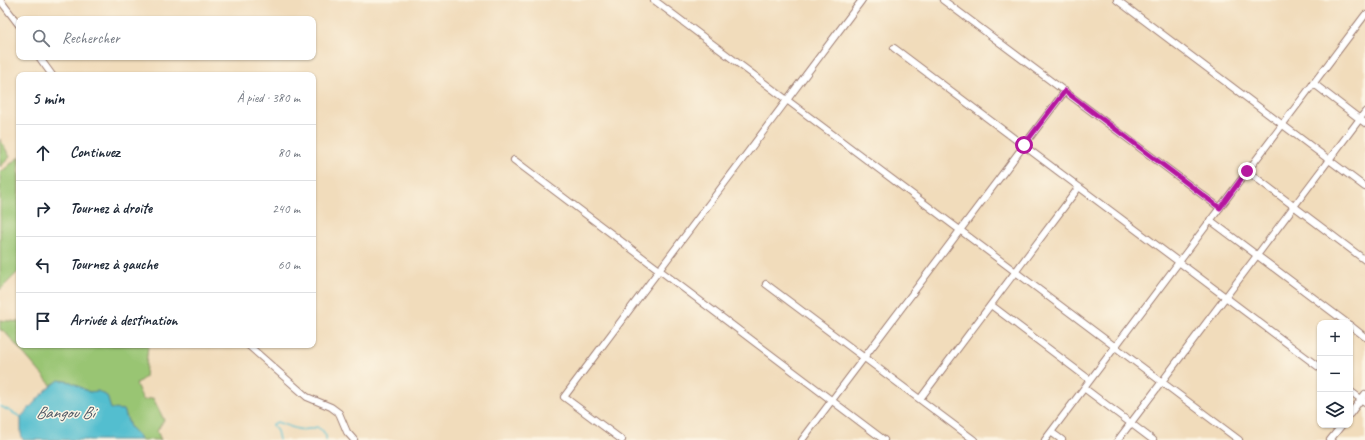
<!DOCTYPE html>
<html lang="fr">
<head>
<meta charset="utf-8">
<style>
  :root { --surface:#fff; --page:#f6f6f7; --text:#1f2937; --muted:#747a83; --line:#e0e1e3 }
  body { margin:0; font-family:Caveat,sans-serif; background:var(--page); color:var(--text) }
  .controls { position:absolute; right:12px; bottom:12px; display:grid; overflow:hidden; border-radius:8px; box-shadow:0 1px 3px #0004 }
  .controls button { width:36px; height:36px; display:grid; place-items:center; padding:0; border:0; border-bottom:1px solid var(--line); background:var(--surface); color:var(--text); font:20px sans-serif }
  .stop { position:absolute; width:12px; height:12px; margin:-9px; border:3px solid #b5179e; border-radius:50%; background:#fff }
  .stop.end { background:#b5179e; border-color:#fff; box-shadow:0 1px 4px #0008 }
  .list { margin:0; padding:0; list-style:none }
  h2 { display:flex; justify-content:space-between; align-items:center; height:52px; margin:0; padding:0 16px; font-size:17px }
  h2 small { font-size:13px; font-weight:400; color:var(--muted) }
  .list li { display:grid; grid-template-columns:26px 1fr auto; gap:12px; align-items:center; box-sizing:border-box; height:56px; padding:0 16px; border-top:1px solid var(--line) }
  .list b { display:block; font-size:15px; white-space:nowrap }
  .list em { font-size:13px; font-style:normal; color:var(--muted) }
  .icon { flex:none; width:22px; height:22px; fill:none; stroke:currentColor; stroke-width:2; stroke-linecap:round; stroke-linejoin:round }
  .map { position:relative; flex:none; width:1365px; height:440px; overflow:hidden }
  .search { position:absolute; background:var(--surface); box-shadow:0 1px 3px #0004; left:16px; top:16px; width:300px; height:44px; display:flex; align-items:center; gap:10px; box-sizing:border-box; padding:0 14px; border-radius:8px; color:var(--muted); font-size:15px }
  .panel { position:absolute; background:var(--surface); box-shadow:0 1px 3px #0004; left:16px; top:72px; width:300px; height:276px; border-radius:8px }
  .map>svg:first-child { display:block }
  .green { fill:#99c573; stroke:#72724f }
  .water { fill:#53becf; stroke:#4e6e7d }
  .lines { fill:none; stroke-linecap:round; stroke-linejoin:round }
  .stream { stroke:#53becf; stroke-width:1.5 }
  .street-casing { stroke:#9e7e73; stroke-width:8 }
  .street { stroke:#fff; stroke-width:6 }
  .route { stroke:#b5179e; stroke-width:5 }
  .labels { text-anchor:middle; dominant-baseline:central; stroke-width:3; stroke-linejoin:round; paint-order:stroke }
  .water-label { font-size:17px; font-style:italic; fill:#4d5764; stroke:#fcf5e5 }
</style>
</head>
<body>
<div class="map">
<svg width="1365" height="440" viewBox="0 0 1365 440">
  <rect width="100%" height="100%" fill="#fcf5e5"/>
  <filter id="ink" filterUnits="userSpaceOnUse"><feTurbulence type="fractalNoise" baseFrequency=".025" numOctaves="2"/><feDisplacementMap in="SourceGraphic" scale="8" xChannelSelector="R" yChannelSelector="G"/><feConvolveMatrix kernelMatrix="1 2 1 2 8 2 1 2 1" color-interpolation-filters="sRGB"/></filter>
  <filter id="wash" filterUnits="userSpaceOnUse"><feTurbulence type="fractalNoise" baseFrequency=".012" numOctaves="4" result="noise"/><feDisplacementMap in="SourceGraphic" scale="16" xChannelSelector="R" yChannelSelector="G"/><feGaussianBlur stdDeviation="0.9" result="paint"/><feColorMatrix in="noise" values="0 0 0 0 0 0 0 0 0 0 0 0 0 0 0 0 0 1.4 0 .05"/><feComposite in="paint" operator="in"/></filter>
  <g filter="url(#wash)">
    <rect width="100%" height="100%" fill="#f1dcbb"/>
    <path class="green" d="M0 139 10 157 0 167Z
      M19 157V271L0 290V173Z
      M0 320 19 322V345H148L145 377 136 384 143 400 153 398 164 420 157 431 161 440H142L130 427 124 410 111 409 106 396C100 395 93 394 87 391 73 384 67 376 51 385L4 331 0 330Z"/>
    <path class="water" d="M59 380 71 382 89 392 98 391 107 396 111 409 124 410 130 427 142 440H23L21 434V417L45 391Z"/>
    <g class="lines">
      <path class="stream" d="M0 406 21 417
        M279 440 277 431 272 425 277 422C291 427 301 433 317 427L323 431 326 436V440"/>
    </g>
  </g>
  <g filter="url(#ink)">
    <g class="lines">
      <defs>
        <path id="street" d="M0 0 19 25
          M654 0 1239 440
          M943 0 1220 208
          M1117 0 1365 187
          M894 48 1320 368
          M39 57 52 75
          M1313 83 1365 123
          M514 160 884 440
          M1247 171 1365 260
          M1210 220 1347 323
          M766 284 974 440
          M991 305 1090 380
          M1350 325 1365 337
          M248 345 307 397 331 407 339 413 347 432 354 440
          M1084 388 1153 440
          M1350 391 1365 402
          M920 399 1079 187
          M1350 414 1365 394
          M1051 432 1062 440
          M622 440 564 397 862 0
          M802 440 1065 91
          M1045 440 1365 15
          M1118 440 1365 112
          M1330 440 1342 425"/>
      </defs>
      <use href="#street" class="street-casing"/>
      <use href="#street" class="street"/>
    </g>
  </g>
  <g class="lines" filter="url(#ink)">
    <path class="route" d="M1024 145 1065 91 1220 208 1247 171"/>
  </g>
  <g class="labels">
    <g class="water-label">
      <text x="65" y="412">Bangou Bi</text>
    </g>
  </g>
</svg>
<div class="controls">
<button>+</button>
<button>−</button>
<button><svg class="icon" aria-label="layers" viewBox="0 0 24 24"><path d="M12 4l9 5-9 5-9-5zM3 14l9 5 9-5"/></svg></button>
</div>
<div class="stop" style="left:1024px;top:145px"></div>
<div class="stop end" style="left:1247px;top:171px"></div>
<div class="search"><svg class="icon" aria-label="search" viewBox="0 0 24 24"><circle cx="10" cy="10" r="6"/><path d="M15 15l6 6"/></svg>Rechercher</div>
<section class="panel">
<h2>5 min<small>À pied · 380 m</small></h2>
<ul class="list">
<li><svg class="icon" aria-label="ahead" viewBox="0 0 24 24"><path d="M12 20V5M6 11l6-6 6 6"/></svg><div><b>Continuez</b></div><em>80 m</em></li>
<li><svg class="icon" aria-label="right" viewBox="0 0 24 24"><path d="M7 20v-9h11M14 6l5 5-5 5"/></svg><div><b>Tournez à droite</b></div><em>240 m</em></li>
<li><svg class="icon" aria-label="left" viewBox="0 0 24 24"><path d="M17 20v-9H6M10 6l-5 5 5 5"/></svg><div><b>Tournez à gauche</b></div><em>60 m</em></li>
<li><svg class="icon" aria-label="arrive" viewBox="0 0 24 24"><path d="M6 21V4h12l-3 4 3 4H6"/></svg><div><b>Arrivée à destination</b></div></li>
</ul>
</section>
</div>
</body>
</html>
